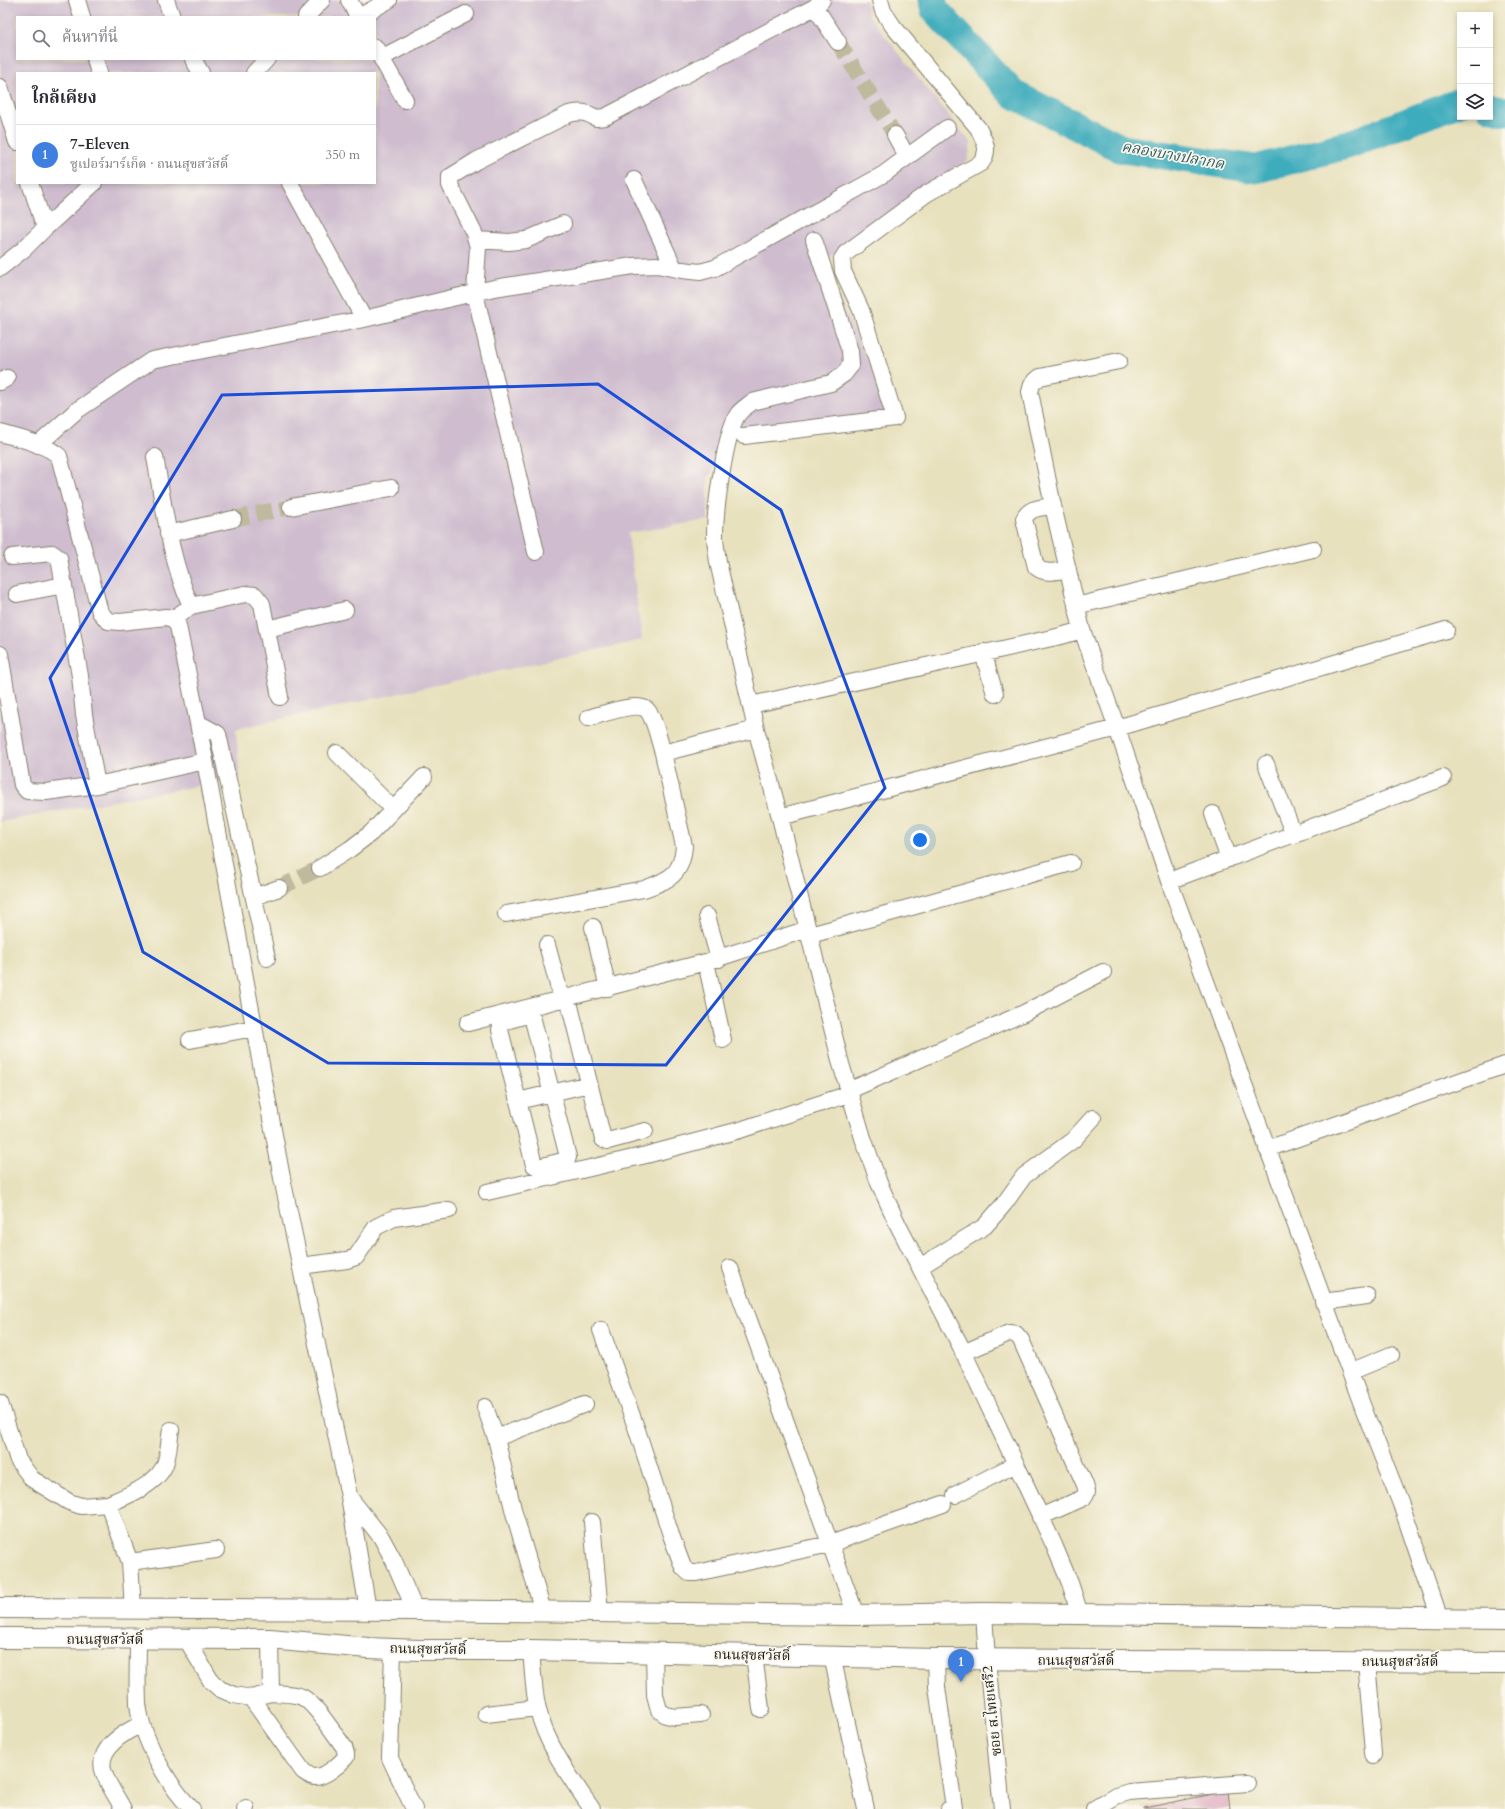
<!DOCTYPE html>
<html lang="th">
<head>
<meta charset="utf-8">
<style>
  :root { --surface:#fff; --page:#f7f7f7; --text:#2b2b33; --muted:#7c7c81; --line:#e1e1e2; --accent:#d1495b }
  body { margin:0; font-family:Cardo,"Noto Serif Thai",serif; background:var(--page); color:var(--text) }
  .controls { position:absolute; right:12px; top:12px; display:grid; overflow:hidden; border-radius:0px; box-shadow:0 2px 6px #0003 }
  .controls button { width:36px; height:36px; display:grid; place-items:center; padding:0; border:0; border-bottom:1px solid var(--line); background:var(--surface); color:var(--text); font:20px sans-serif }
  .you { position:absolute; left:920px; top:840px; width:14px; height:14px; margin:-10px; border:3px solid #fff; border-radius:50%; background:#1a73e8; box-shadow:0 0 0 6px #1a73e833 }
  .badge { display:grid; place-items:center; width:26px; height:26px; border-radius:50%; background:var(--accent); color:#fff; font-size:13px; font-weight:700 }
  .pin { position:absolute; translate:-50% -33px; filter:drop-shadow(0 1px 2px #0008) }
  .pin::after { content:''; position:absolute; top:21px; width:14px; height:12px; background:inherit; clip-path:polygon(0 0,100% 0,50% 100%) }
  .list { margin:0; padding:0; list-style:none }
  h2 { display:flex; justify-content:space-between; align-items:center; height:52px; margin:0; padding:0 16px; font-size:17px }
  h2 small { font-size:13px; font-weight:400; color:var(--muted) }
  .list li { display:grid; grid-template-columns:26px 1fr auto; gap:12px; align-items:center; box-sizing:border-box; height:60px; padding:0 16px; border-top:1px solid var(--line) }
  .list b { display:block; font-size:15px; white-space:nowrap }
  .list p { margin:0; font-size:13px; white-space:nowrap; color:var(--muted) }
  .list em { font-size:13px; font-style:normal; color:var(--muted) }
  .icon { flex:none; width:22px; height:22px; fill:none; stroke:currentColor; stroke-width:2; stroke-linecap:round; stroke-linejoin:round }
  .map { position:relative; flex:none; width:1505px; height:1809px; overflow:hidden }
  .search { position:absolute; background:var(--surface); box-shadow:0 2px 6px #0003; left:16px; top:16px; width:360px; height:44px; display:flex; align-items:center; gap:10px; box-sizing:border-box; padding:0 14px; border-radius:0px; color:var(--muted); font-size:15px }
  .panel { position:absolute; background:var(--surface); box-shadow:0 2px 6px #0003; left:16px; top:72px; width:360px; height:112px; border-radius:0px }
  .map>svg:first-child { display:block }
  .industrial { fill:#cfbdcf; fill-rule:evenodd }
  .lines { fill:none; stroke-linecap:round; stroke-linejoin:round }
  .river { stroke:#3eacbc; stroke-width:29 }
  .building { fill:#ddaec2 }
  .minor-tunnel { stroke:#bfba9e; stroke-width:16; stroke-dasharray:16 8; stroke-linecap:butt }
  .minor-casing { stroke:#827e6d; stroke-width:18 }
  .major-casing { stroke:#827e6d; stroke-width:22 }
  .minor { stroke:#fff; stroke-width:16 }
  .major { stroke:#fff; stroke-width:20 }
  .marked { fill:none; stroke:#1d4ed8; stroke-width:3; stroke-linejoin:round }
  .labels { text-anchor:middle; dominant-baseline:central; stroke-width:3.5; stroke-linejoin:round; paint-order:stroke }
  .street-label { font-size:14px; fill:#1c1c1c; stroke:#fbf7ec }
  .water-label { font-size:15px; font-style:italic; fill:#2b5d64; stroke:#fbf7ec }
</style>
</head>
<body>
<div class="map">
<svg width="1505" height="1809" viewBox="0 0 1505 1809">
  <rect width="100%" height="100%" fill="#fbf7ec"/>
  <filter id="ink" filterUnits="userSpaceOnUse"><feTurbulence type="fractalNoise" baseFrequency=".025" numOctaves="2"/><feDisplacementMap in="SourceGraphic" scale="8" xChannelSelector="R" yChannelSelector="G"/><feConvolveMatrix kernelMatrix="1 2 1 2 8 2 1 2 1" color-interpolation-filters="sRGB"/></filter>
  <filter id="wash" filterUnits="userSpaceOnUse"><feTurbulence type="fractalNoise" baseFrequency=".012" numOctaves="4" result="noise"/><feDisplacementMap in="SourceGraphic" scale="16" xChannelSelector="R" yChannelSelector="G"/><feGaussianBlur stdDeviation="0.9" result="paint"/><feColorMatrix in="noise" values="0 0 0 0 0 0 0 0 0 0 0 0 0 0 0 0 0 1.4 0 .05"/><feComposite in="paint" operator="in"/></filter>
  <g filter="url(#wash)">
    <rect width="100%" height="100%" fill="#e8e1be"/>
    <path class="industrial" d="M0 0H866L869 16 971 143 968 161 955 168 821 262 894 415 731 434 708 478V520L628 533 642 640 236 729 240 778 0 822ZM17 17H375V59H17ZM17 73H375V183H17Z"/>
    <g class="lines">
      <path class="river" d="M932 0 935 10 1013 94 1122 149 1256 169 1347 145 1460 102
        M1490 107 1505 111"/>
    </g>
    <g id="blocks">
      <path class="building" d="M1228 1791 1230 1809H1144V1808Z"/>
    </g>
  </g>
  <g filter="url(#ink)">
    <use href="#blocks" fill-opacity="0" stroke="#827e6d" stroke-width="1"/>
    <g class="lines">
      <path class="minor-tunnel" d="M838 42 895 135
        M233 519 291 507
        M279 888 320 868"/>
      <defs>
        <path id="minor" d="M77 0 82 17
          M166 0 172 17
          M349 0 358 17
          M815 7 838 42
          M306 17 322 0
          M359 17 389 0
          M375 47 405 100
          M381 58 466 14
          M95 59 99 73
          M193 59 201 73
          M254 73 267 59
          M0 87 17 142
          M907 157 947 128
          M634 180 674 268
          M290 183 364 319
          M45 228 94 183
          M476 240 509 242 526 240 563 224
          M814 240 850 351 851 365 844 374 831 383 752 402C747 406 742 409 738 414 725 433 715 510 715 535 715 544 717 553 718 562L756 729 780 817 841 1064 863 1138 879 1183 898 1225 960 1345 1054 1545 1070 1583 1080 1614
          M0 268 24 249 45 228 30 183
          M0 382 7 378
          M0 433C17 438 46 444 59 456L100 612 108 621 120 622 166 617 173 619 178 626 198 723 282 1178 349 1496 368 1610
          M744 436 895 418 861 310 843 271 842 259 846 253 926 194 981 163C991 150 984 140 978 128L893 26 883 11 880 0
          M38 445 76 411 152 360 364 319 494 288 633 266 657 265 682 270 700 272 715 268 884 174 907 157 895 135
          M155 457C164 507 170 559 191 606
          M1053 506C1041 508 1029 507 1024 519L1036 567C1046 575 1056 571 1068 569
          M291 507 391 488
          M168 534 233 519
          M536 552 475 293 478 247 474 233 450 185V177L476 161 569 114C580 111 586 112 596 118L605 117 815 7 822 0
          M12 557 52 553 59 558 80 676 84 715 97 785
          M17 594 64 585
          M1076 606 1313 549
          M173 619 191 606 245 594 255 595 262 604 280 697
          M267 629 345 610
          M1082 630 1053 506 1030 392 1032 384 1040 377 1119 361
          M983 652 995 694
          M0 654 22 785 27 791 46 792 97 785 205 761
          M751 705 1061 636 1082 630 1117 728 1169 881 1364 1410 1401 1504 1440 1619
          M588 718C601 715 639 700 648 711 656 722 659 741 663 753
          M198 723 218 734 267 958
          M337 753 393 809
          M1266 764 1294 835
          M1213 814 1229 859
          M780 817 1117 728 1446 630
          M320 868 350 849 371 833 424 777
          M1169 881 1443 778
          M254 897 279 888
          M506 914 644 889C669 880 682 875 684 846L663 753 756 729
          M707 916 719 959
          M593 927 608 988
          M810 935 1071 863
          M547 945 562 1000
          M706 962 723 1040
          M568 998 603 1139 608 1141 645 1131
          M468 1023 706 962 808 929
          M190 1040 254 1028
          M848 1091 1024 1013 1103 972
          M518 1101 500 1030 502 1022 527 1015 531 1017 533 1020 568 1157 567 1160 538 1167 534 1165 518 1101 589 1084
          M1267 1149 1505 1065
          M487 1192 646 1155 740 1130 849 1094
          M300 1266 347 1260 356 1257 376 1227 394 1218 449 1210
          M920 1267 985 1226 1004 1204 1024 1176 1073 1140 1093 1118
          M730 1268 856 1615
          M1323 1302 1367 1296
          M601 1330 637 1430 671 1535 683 1567 689 1573H696L830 1544 943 1504
          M963 1353 1009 1333 1016 1334 1021 1340 1085 1485 1087 1492 1083 1498 1040 1517
          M1350 1372 1391 1355
          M0 1403 18 1460 32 1479 69 1502 81 1506 108 1504 130 1562 133 1609
          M485 1407 496 1438
          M955 1495 1016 1464
          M350 1498 381 1537 394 1561 415 1610
          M108 1504C127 1496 161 1483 166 1461 169 1451 169 1440 171 1430
          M592 1522 600 1612
          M130 1562 216 1550
          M543 1611 514 1513 496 1438 585 1404
          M984 1613 987 1660 1002 1809
          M138 1639C138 1660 137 1682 138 1703 141 1737 168 1786 192 1809
          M187 1640 211 1681 220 1689 234 1695 251 1698 271 1693 270 1639
          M393 1649 390 1758 414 1809
          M531 1650C533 1669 533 1690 538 1709 545 1743 572 1780 592 1809
          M654 1653 655 1695 659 1710 666 1715 675 1717 701 1715
          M754 1655 761 1709
          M832 1656 866 1809
          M936 1659 937 1687 954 1808 949 1809
          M1366 1661 1374 1754
          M251 1698 303 1771C306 1773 310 1777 315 1777 325 1777 339 1765 346 1757V1754L344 1747C335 1735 315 1703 302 1697 293 1693 281 1694 271 1693
          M486 1714 537 1708
          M123 1809C117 1797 108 1785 104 1773 95 1749 124 1732 142 1724
          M245 1809 246 1808
          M1094 1809 1116 1796 1129 1792 1247 1783"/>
        <path id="major" d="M0 1608 415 1610 856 1615 984 1613 1505 1619
          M0 1638 270 1639 368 1648 419 1650H531L936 1659 1505 1662"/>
      </defs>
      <use href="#minor" class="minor-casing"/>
      <use href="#major" class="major-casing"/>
      <use href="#minor" class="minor"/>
      <use href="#major" class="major"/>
    </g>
  </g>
  <path class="marked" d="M598 384 781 510 885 788 666 1065 328 1063 143 952 50 678 222 395Z"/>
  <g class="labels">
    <g class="street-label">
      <text x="105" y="1639">ถนนสุขสวัสดิ์</text>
      <text transform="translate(428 1649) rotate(1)">ถนนสุขสวัสดิ์</text>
      <text transform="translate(752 1655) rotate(1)">ถนนสุขสวัสดิ์</text>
      <text x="1076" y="1660">ถนนสุขสวัสดิ์</text>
      <text x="1400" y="1661">ถนนสุขสวัสดิ์</text>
      <text transform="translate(992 1711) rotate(-96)">ซอย ส.ไทยเสรี2</text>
    </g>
    <g class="water-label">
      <text transform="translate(1173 155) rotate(10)">คลองบางปลากด</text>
    </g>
  </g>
</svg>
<div class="controls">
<button>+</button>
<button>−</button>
<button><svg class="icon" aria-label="layers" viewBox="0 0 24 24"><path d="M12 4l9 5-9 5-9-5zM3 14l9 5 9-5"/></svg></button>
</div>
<div class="you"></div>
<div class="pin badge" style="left:961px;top:1682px;background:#3f7fe0">1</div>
<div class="search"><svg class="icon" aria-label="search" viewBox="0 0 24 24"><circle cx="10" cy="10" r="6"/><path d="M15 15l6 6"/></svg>ค้นหาที่นี่</div>
<section class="panel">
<h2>ใกล้เคียง<small></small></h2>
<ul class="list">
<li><span class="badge" style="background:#3f7fe0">1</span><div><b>7-Eleven</b><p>ซูเปอร์มาร์เก็ต · ถนนสุขสวัสดิ์</p></div><em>350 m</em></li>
</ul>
</section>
</div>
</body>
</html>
